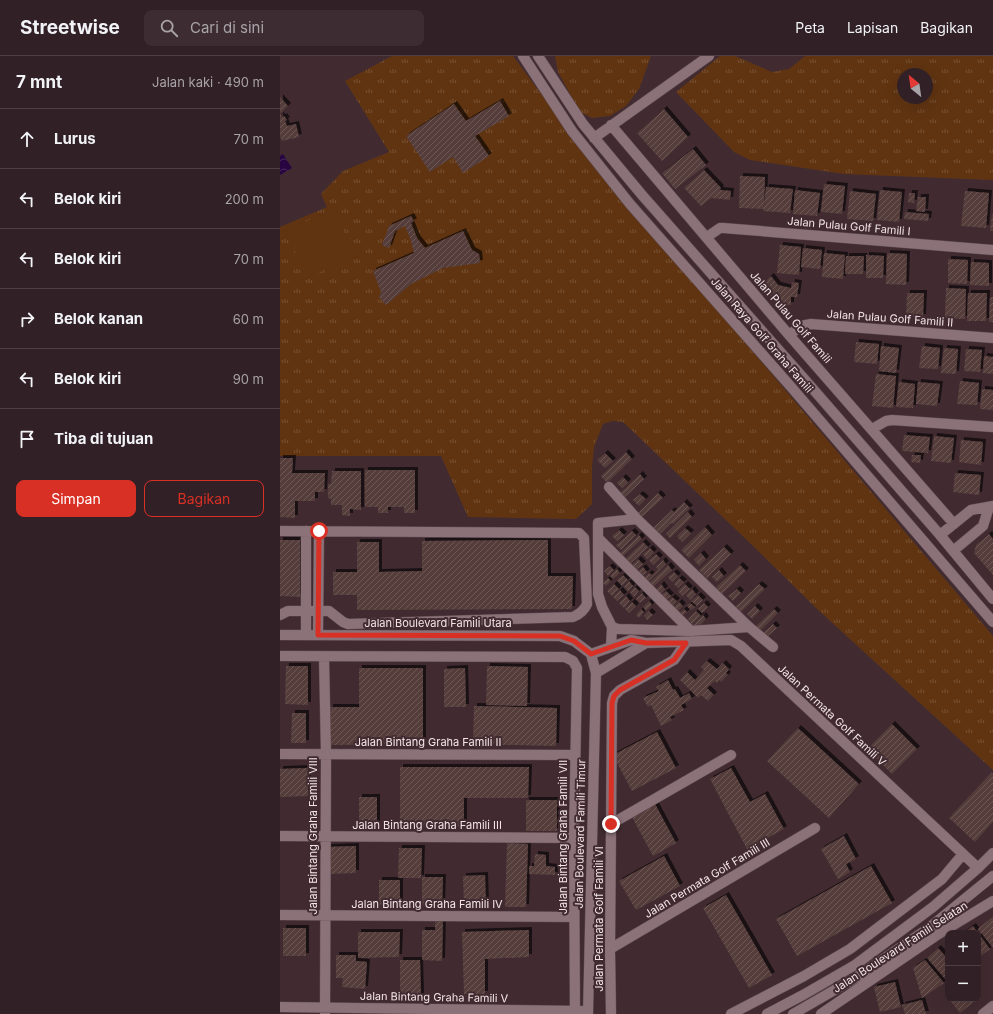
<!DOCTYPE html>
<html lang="id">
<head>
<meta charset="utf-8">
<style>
  :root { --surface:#312025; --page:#3d2d32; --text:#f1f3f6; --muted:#a8a3a7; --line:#4c3e42; --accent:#d93025 }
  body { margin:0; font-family:Inter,sans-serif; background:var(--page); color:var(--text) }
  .controls { position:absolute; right:12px; bottom:12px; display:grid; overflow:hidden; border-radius:8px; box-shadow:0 4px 16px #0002 }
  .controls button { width:36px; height:36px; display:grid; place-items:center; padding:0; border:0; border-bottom:1px solid var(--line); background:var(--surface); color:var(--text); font:20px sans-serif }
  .compass { position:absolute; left:617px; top:12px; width:36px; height:36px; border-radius:50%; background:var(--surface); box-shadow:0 4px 16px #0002; rotate:331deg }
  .stop { position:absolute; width:12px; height:12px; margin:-9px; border:3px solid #d93025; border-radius:50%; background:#fff }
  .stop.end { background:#d93025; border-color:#fff; box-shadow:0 1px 4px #0008 }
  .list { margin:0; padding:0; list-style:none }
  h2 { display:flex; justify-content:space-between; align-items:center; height:52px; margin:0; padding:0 16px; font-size:17px }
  h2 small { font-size:13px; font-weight:400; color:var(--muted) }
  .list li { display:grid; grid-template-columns:26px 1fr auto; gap:12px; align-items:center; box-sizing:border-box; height:60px; padding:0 16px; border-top:1px solid var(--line) }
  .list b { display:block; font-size:15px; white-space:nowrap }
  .list em { font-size:13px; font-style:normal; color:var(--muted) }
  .actions { display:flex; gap:8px; padding:12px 16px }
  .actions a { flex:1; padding:9px 0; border:1px solid var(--accent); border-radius:8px; text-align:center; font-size:14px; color:var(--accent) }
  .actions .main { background:var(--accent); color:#fff }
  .icon { flex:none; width:22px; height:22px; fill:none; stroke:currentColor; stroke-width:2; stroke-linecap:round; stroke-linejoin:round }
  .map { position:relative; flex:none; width:713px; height:958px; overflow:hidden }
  header { display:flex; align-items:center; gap:24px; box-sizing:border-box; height:56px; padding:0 20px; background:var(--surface); border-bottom:1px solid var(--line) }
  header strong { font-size:19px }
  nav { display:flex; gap:22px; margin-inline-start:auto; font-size:14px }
  .search { width:280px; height:36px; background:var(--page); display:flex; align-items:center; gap:10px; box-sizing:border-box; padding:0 14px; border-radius:8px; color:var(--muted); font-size:15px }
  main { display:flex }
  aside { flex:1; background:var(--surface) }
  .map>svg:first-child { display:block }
  .grass { fill:url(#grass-tufts); fill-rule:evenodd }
  .pitch { fill:#603411 }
  .water { fill:url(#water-waves) }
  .building { fill:url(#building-hatch); filter:url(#shadow) }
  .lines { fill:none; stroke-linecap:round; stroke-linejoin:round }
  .minor-casing { stroke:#5c4a4f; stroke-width:11 }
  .minor { stroke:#8b7178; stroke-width:10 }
  .route { stroke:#d93025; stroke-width:5 }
  .labels { text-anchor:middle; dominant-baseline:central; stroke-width:4; stroke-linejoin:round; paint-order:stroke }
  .street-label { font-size:11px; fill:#f4e5e8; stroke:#412b31 }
</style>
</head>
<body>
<header>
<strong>Streetwise</strong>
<div class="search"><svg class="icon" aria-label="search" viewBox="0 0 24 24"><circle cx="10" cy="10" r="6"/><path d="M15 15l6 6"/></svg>Cari di sini</div>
<nav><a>Peta</a><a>Lapisan</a><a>Bagikan</a></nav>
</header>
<main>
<aside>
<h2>7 mnt<small>Jalan kaki · 490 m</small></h2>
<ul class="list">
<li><svg class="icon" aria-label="ahead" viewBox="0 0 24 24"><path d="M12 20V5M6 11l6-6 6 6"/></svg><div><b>Lurus</b></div><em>70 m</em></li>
<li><svg class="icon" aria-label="left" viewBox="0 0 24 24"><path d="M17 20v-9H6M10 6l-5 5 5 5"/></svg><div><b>Belok kiri</b></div><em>200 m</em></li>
<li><svg class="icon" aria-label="left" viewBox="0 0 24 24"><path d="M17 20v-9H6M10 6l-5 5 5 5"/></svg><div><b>Belok kiri</b></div><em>70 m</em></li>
<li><svg class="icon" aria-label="right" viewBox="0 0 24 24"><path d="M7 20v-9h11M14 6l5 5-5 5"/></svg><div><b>Belok kanan</b></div><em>60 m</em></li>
<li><svg class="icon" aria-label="left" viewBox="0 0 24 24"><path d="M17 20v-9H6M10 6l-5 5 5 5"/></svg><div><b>Belok kiri</b></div><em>90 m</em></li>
<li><svg class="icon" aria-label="arrive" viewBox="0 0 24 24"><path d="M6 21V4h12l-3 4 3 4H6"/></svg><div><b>Tiba di tujuan</b></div></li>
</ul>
<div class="actions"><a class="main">Simpan</a><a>Bagikan</a></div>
</aside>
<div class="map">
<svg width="713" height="958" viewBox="0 0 713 958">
  <defs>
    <pattern id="grass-tufts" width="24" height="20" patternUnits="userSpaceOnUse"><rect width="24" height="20" fill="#603411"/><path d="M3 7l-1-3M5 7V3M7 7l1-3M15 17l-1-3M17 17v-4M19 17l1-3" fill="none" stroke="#775134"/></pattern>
    <pattern id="water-waves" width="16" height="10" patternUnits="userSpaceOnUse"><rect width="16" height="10" fill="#280541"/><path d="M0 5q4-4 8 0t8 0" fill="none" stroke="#48295c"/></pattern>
    <pattern id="building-hatch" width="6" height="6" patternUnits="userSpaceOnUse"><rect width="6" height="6" fill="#553d3a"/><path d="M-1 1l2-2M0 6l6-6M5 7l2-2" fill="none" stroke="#6e5956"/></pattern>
    <filter id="shadow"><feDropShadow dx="3" dy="-3" stdDeviation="0" flood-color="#0009"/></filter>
  </defs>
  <rect width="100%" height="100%" fill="#412b31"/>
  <path class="grass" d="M112 0H233L288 74 343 142 713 580V714L536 552 470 487 343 366 333 365 323 368 314 391 312 412V448L296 463 188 461 161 400H0V171L47 151 41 138 63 115 109 96 65 25Z
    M275 0H371L359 33 346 50 330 60 312 62 300 56 278 16Z
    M440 0H455L492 16 509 13 525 0H713V124L564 118 470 104 454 96 396 36ZM623 18H647V42H623Z"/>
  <path class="pitch" d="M54 153 75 200 27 222 5 175Z"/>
  <path class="water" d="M3 98 12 112 0 119V100Z"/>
  <path class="building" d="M0 41 8 50 0 58 2 61 4 60 7 64 5 65 7 70 16 68 19 81 2 85 0 80Z
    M220 45 229 60 195 80 209 100 183 117 173 101 150 116 126 80 174 48 186 65Z
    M384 53 408 81 382 105 357 77Z
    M413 93 426 109 395 133 382 117Z
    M424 114 441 132 440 134 451 135 450 144 431 142 421 150 404 132Z
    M460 120 485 121 484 150 486 131 513 133 510 157 483 155 484 153 459 152Z
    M544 128 565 130 562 158 541 156Z
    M515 134 540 137 537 160 513 158Z
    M600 134 622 136 619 166 597 164Z
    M570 135 596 138 593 165 567 163Z
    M685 135 709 137 706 172 681 170Z
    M629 137H635L634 147 628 146Z
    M638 141H646L645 156 636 155Z
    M625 156 649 158 648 165 624 163Z
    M712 158H713V175H710Z
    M131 160 134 165 131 167 137 182 145 192 183 175 192 194 199 198 200 207 163 212 131 228 106 249 99 241 101 236 93 215 134 197 131 185 125 170 115 175 109 192 102 189 109 170Z
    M500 189 521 191 519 219 497 217Z
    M523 192 542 194 540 213 521 211Z
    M544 197 565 199 563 223 542 221Z
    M607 197 627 198 626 229 606 228Z
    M586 199 604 200 603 222H586Z
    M566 200H584L583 218H565Z
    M668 203 688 204 687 228 668 227Z
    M691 206 709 207V230L690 229Z
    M491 220 498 229 511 232 512 226 519 227 517 241H511V249L498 250 480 229Z
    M666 232 686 233 685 263 665 262Z
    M627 237H644L643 261H626Z
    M688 237H707L706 265H687Z
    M710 241H713V266H709Z
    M576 286 599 288 597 308 574 306Z
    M601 290 619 292 616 317 599 315Z
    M642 290 660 292 658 313 639 312Z
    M664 292 678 293 676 318 661 317Z
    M686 293 702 294 700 316 684 315Z
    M704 300 713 301V318L703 317Z
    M596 318 616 320 613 352 592 350Z
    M680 325 699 327 697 349 677 348Z
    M619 326 635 328 633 352 616 351Z
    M638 326 660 328 657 350 636 348Z
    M702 333 713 334V354L700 353Z
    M624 379 650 381 648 397 622 395Z
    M654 380 674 382 671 407 651 405Z
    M681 384 703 386 701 409 679 406Z
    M346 396 352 403 327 427 321 420Z
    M325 397 333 405 325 412 317 404Z
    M632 399H641L640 407 631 406Z
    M0 402H13L12 417H45L44 436H35V445H15V462L0 461Z
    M85 414H135V457H124V451H108V457H98V451H85Z
    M52 415H81V454L70 453V460L62 459V449H51V443L48 442V428H51Z
    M675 417 701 419 699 439 673 436Z
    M360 418 364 423 344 442 340 437Z
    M343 421 348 426 342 432 337 427Z
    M378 437 383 442 362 461 358 457Z
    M360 438 366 443 359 450 353 444Z
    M404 446 410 452 393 468 391 467 379 479 373 472 392 454 394 456Z
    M408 456 412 461 390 482 386 478Z
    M425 471 432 479 409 502 401 494Z
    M405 472 411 477 402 486 397 480Z
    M339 474 344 479 337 485 332 480Z
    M352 475 356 479 341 494 336 489Z
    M709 478 713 483V519L694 497 696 489Z
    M359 479 362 483 343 500 340 497Z
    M0 484H20V541L0 540Z
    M268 484V520H293L292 553 77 554V539H53V516H77V486H99V516L142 515V485Z
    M363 486 368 491 349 509 344 504Z
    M444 491 451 498 427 522 419 514Z
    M370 492 374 496 367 503 363 498Z
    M421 497 426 503 419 510 414 504Z
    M376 498 380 502 373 509 369 504Z
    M358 503 363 508 356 514 351 510Z
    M383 504 386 508 368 526 364 522 369 517 372 519 378 513 376 511Z
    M388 509 392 514 373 531 369 527Z
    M460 509 466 515 442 538 436 531Z
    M330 510 334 514 328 520 324 515Z
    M363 511 367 516 361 521 357 516Z
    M337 513 340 517 333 523 330 520Z
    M439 514 444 520 437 526 432 521Z
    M394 516 398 520 392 526 388 521Z
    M343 519 348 524 342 530 337 524Z
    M328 522 331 525 326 530 323 527Z
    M399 522 404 526 398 532 394 528Z
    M349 525 353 530 348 535 344 531Z
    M334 528 339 533 332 540 327 535Z
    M381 528 385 533 380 538 376 534Z
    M405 528 410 533 402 540 398 535Z
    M479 528 485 533 460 557 455 551Z
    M355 531 359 535 354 541 350 536Z
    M412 533 416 538 410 544 406 539Z
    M457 533 461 537 453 545 448 540Z
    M340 534 344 539 337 545 333 541Z
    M386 535 391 540 386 544 381 539Z
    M362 537 366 542 360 547 356 543Z
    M418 539 423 544 417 550 411 545Z
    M346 540 350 545 344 552 339 547Z
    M392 541 397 545 392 550 388 545Z
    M369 545 372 549 366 555 363 551Z
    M352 546 356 550 349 557 345 553Z
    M399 546 403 550 398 555 394 551Z
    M410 547 415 551 411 554 407 550Z
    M424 547 428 551 422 557 418 553Z
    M475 550 480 555 472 563 467 558Z
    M361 553 364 556 359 562 356 559Z
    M404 553 407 556 402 560 399 558Z
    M494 553 498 557 479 576 475 571Z
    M369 555 373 559 367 564 364 560Z
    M416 555 421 560 412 568 408 563Z
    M423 559 426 563 416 574 412 570Z
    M493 568 497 572 487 581 483 577Z
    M427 605 437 613 443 607 449 613 446 617 448 619 441 626 439 624 437 627 435 625 427 632 434 639 428 645 421 639 418 642 400 624 407 616 415 624 424 614 421 611Z
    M6 610H28V649L5 648Z
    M207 610 248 611 247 650 206 649Z
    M79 612H143V688L51 689 50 651H79Z
    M185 612 186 651H164V613Z
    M388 624 393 634 395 633 400 642 409 637 412 643 401 649 404 654 390 661 392 664 381 670 371 649 368 651 363 642 379 635 376 631Z
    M194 650 277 652 276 690 193 688Z
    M12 657H26V687H11Z
    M612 668 637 693 612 718 587 693Z
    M518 672 579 728 549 762 487 705Z
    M377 676 396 712 352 735 333 699Z
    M120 711H249L248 742H184V771H120Z
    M28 712V740L0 741V713Z
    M451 712 470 746 485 738 504 773 467 793 430 723Z
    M712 716 713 717V766L695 786 669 762Z
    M79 741H97V769H79Z
    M246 744H277V775H246Z
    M375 748 396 787 373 800 352 761Z
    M564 780 576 803 566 808 570 816 558 823 541 793Z
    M227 787 248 788 246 851H225Z
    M76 790V817L48 818 47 791Z
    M119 792H142L141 822H118Z
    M255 798 266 799V810L275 811V819L249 818V810H254Z
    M384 800 400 830 356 854 339 825Z
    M591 810 612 847 517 900 496 863Z
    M205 819 206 849 184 850 183 820Z
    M142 821H163L162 850H142Z
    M99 824H120V850L99 849Z
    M446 839 492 919 469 932 423 852Z
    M713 860V892L698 873Z
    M155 864H163L162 905 142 904V874H155Z
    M693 870 710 893 698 902V877H683Z
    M3 872H26V900H3Z
    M249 874V901L205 903V938H184L182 876Z
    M78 876H120L119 901 78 902Z
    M658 892 668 903V924L667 925 647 902Z
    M56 899H76V905L87 906 85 933 62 931 63 922H56Z
    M120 904H140L141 940 120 941Z
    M645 904 664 927 642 942 633 912Z
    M615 926 621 951 600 956 594 931Z
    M669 943H695L696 944 680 957Z
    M642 944 646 958H625L622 949Z"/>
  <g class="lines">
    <defs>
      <path id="minor" d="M243 0 292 75 350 148 512 332 713 566
        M258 0 303 68 362 139 526 325 660 479 713 543
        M331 69 509 279 674 468
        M314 82 429 0
        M427 181 440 172H443L713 194
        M509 279 521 270 531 268 713 282
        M592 373 606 365 612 364 713 371
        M329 431 357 463 469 571 493 591
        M357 463 318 467V538L322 551 332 571 338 573 411 575
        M0 475 299 477 304 482 307 548C304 555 300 558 293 561L68 568 63 566 49 555H8L0 559
        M660 479 691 454 713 450
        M318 482 411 575 469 571
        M673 495 703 470 709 451
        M0 579 280 580 294 585 311 598
        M26 579V475
        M38 579 39 475
        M331 591 332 571
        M311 598 351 584 366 587 451 584 461 590 698 812
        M0 600 285 601 293 605 297 612 294 782 295 958
        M44 601 46 698 45 958
        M316 617 366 587
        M0 698 295 699
        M331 768 451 699
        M0 780 294 782
        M0 859 294 861
        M330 893 535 772
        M0 951 302 955
        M308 958 316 617 311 598
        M331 958 330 893 332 647 334 640 340 634 394 604 406 587
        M451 958 524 920 570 893 662 823 683 798
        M487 958 523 939 575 909 653 851 698 812 713 797
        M513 958 577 921 649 872 713 820
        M541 958 657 879 713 845
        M703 958 713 950"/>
    </defs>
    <use href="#minor" class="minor-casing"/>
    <use href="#minor" class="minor"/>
  </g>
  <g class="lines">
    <path class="route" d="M39 475 38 579 280 580 294 585 311 598 351 584 366 587H406L394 604 340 634 334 640 332 647 331 768"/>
  </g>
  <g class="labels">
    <g class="street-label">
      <text transform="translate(569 170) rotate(5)">Jalan Pulau Golf Famili I</text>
      <text transform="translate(511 261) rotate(49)">Jalan Pulau Golf Famili</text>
      <text transform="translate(610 262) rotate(4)">Jalan Pulau Golf Famili II</text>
      <text transform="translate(482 279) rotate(49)">Jalan Raya Golf Graha Famili</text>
      <text x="158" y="567">Jalan Boulevard Famili Utara</text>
      <text transform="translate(552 659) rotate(43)">Jalan Permata Golf Famili V</text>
      <text x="148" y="686">Jalan Bintang Graha Famili II</text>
      <text x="147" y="769">Jalan Bintang Graha Famili III</text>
      <text transform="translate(300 778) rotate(-89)">Jalan Boulevard Famili Timur</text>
      <text transform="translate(33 780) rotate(-90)">Jalan Bintang Graha Famili VIII</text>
      <text transform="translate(283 781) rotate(-90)">Jalan Bintang Graha Famili VII</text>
      <text transform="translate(427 822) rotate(-31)">Jalan Permata Golf Famili III</text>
      <text x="147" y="848">Jalan Bintang Graha Famili IV</text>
      <text transform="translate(319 863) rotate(-90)">Jalan Permata Golf Famili VI</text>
      <text transform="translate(620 891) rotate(-33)">Jalan Boulevard Famili Selatan</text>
      <text transform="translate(154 941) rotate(1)">Jalan Bintang Graha Famili V</text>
    </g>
  </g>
</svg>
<div class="controls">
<button>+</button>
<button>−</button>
</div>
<svg class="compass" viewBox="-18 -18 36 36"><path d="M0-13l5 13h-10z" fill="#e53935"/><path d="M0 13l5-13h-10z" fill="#a8a3a7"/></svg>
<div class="stop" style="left:39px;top:475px"></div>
<div class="stop end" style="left:331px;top:768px"></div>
</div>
</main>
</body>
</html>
